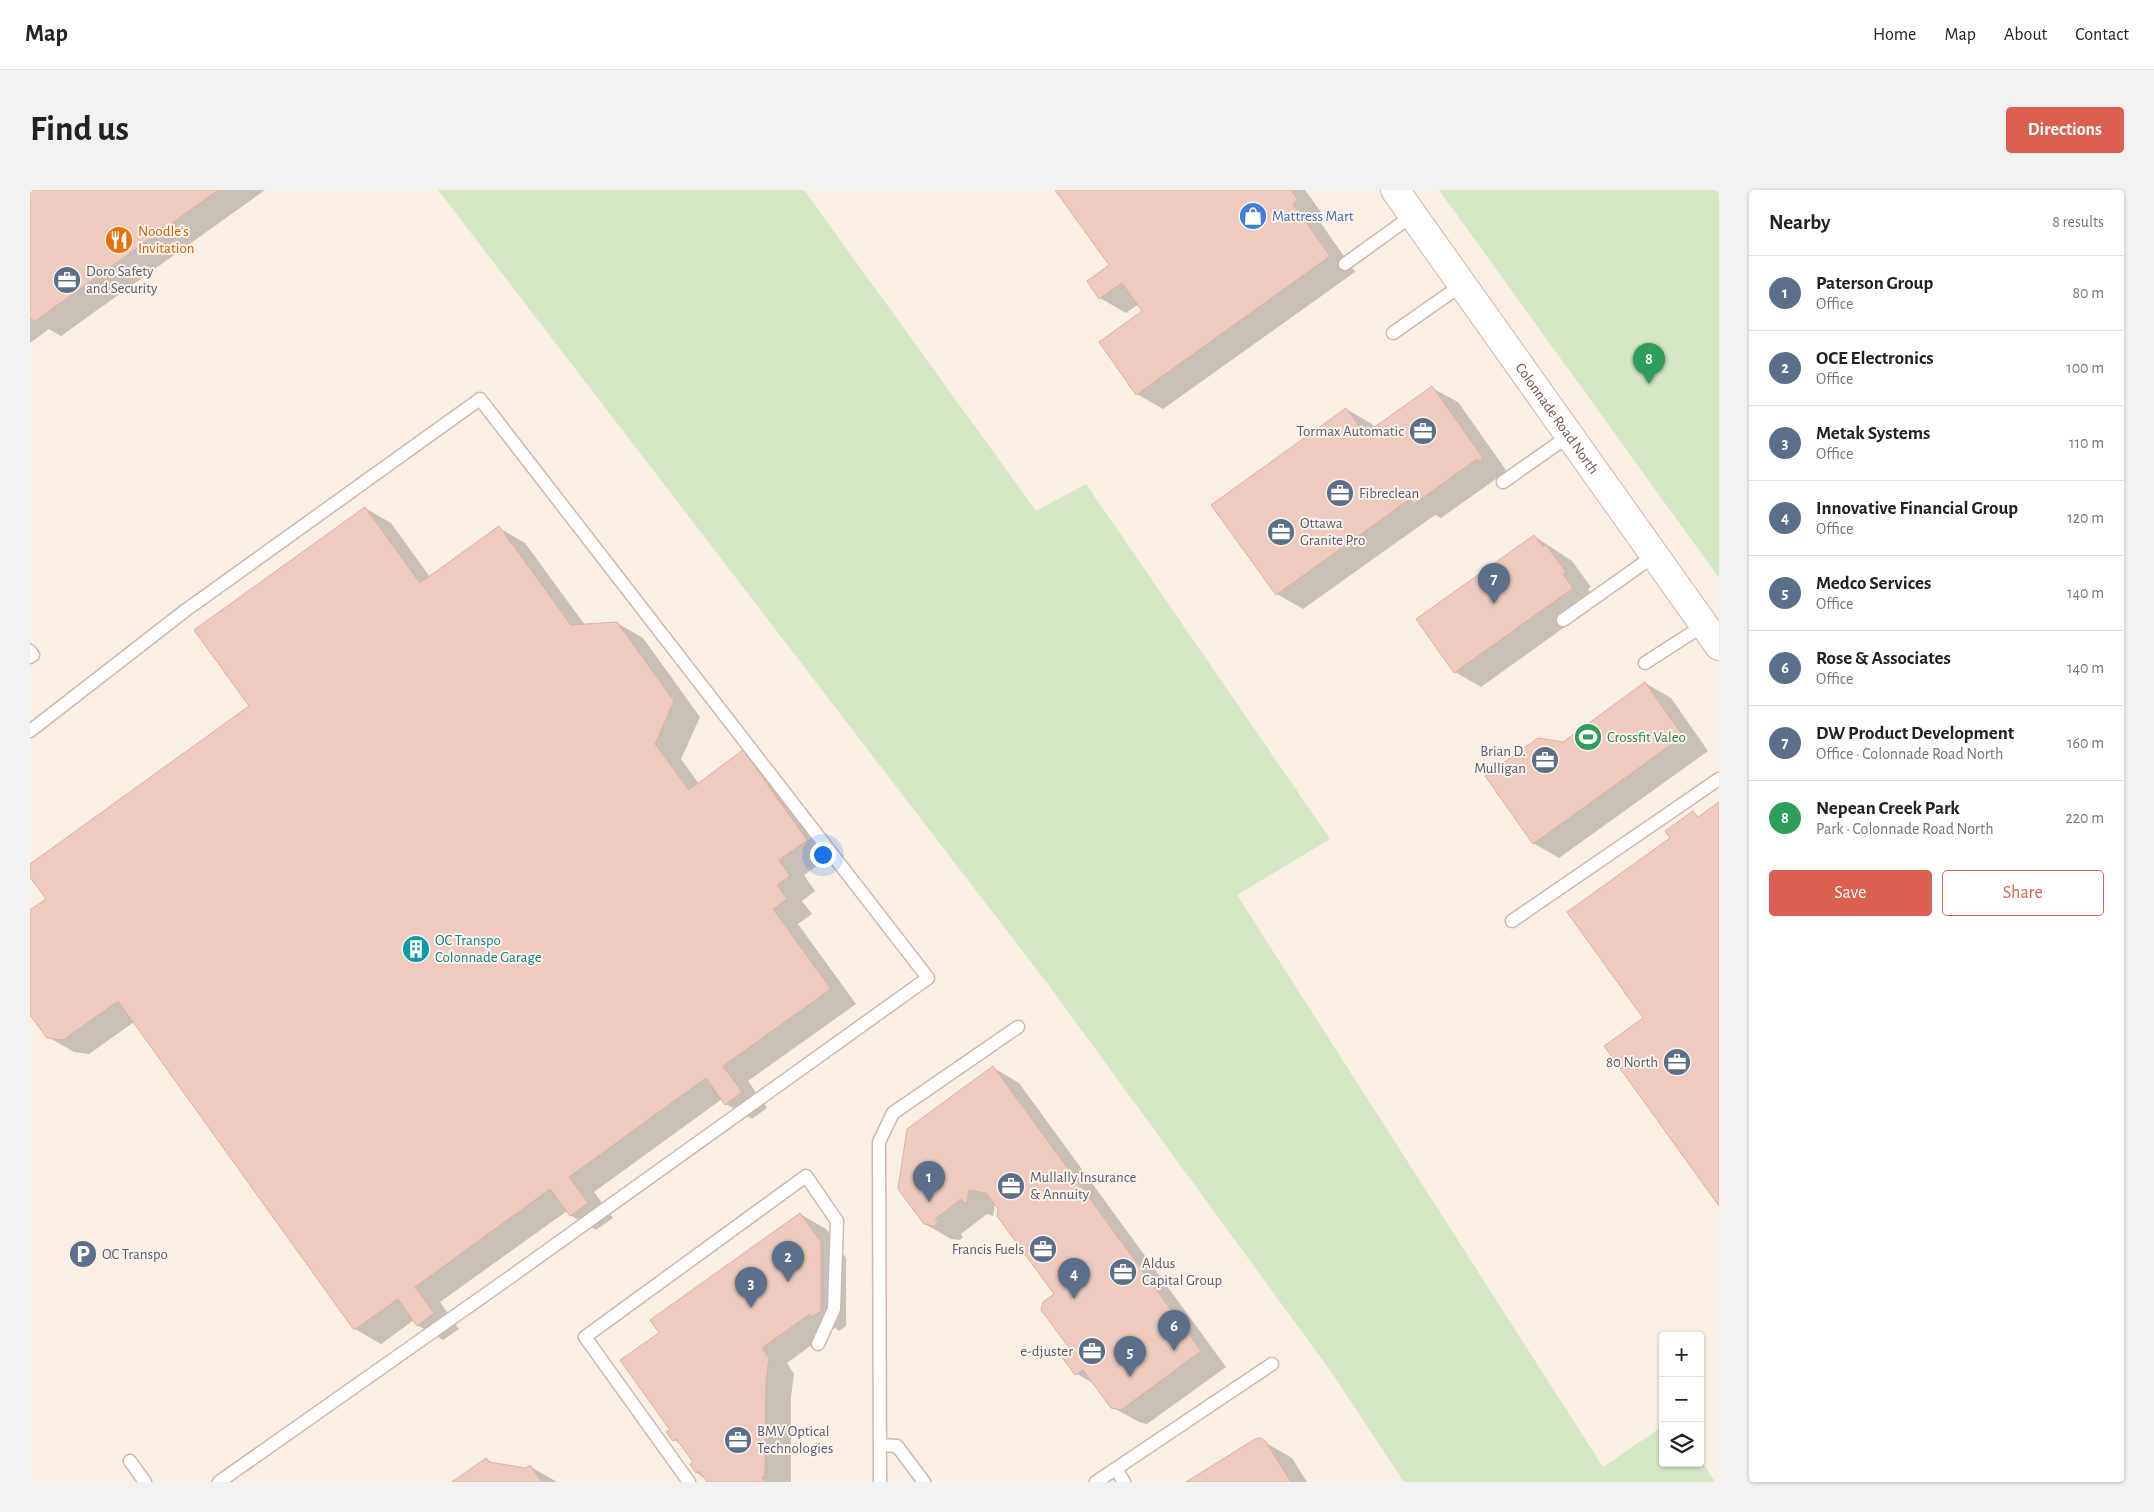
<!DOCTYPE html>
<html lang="en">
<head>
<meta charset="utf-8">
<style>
  :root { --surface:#fff; --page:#f2f2f2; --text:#222; --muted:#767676; --line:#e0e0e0; --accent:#dc6052 }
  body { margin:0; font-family:"Alegreya Sans",sans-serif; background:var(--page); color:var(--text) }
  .controls { position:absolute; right:15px; bottom:15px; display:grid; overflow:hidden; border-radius:5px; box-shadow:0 1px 4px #0004 }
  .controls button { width:45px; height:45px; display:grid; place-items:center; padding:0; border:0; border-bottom:1px solid var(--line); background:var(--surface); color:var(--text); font:25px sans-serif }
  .you { position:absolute; left:792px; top:664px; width:18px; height:18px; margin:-12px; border:4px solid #fff; border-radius:50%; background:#1a73e8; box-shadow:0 0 0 8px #1a73e833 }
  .badge { display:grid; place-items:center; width:32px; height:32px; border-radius:50%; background:var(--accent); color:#fff; font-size:16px; font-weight:700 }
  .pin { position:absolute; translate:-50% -41px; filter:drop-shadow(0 1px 2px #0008) }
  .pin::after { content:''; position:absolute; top:26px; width:18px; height:15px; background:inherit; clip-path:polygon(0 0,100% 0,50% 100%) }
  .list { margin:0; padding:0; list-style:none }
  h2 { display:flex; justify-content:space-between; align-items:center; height:65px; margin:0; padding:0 20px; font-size:21px }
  h2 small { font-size:16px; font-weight:400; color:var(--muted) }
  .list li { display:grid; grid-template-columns:32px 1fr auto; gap:15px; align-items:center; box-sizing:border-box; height:75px; padding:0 20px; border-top:1px solid var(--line) }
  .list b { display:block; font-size:19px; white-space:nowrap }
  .list p { margin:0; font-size:16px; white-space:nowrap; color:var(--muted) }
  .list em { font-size:16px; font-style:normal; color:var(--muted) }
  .actions { display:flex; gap:10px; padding:15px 20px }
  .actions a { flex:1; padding:11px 0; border:1px solid var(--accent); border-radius:5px; text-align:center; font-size:18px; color:var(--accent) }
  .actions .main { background:var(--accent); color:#fff }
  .icon { flex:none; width:28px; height:28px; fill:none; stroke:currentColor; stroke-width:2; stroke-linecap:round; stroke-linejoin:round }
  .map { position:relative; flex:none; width:1689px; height:1292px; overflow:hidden; border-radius:5px }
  header { display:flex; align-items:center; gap:30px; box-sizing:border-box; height:70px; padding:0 25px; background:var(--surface); border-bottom:1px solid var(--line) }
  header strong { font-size:24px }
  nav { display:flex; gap:28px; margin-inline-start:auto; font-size:18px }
  .intro { display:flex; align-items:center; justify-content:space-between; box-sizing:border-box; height:120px; padding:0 30px }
  h1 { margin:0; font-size:35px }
  .button { padding:12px 22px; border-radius:5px; background:var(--accent); color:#fff; font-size:18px; font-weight:700 }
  main { display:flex; gap:30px; padding:0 30px }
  aside { flex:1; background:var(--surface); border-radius:5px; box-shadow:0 1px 4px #0004 }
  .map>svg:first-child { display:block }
  .green { fill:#d6e7c4 }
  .shadow { fill:#0003 }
  .building { fill:#eecbbe; stroke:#dfb09f }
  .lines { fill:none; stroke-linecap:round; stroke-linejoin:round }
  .lane-casing { stroke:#cdb8ae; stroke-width:15 }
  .secondary-casing { stroke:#d0b7ac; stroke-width:30 }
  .lane { stroke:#fff; stroke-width:12 }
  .secondary { stroke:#fff; stroke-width:28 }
  .labels { text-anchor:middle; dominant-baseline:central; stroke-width:4; stroke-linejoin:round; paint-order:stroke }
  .shop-label { font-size:15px; fill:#366cbe; stroke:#fef3ea; text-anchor:start }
  .food-label { font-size:15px; fill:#c56008; stroke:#fef3ea; text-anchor:start }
  .service-label { font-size:15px; fill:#4e5e75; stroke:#fef3ea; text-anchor:start }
  .street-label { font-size:15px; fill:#71544c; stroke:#fef3ea }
  .leisure-label { font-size:15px; fill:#27864d; stroke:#fef3ea; text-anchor:start }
  .culture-label { font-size:15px; fill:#0d838f; stroke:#fef3ea; text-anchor:start }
</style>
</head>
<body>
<header>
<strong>Map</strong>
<nav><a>Home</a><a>Map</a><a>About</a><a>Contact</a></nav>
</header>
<div class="intro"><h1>Find us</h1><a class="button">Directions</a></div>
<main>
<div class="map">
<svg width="1689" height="1292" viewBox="0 0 1689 1292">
  <rect width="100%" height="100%" fill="#faefe4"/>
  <path class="green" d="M408 0H774L1006 321 1056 294 1300 649 1207 705 1573 1277 1633 1236V1273H1670V1269L1685 1292H1374L1302 1183 1020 797Z
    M1409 0H1689V388Z"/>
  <path class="shadow" d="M0 0H235L31 146 19 139 0 153Z
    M1027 0H1275L1293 25 1288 29 1325 82 1133 219 1107 204 1114 121 1109 114 1096 123 1070 108 1081 75Z
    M1402 198 1428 212 1478 283 1473 284 1411 328 1405 325 1273 419 1247 404 1316 219 1342 234 1345 238Z
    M335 318 361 333 400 387 469 338 495 353 555 435 587 433 613 448 670 527 651 569 669 594 713 562 739 577 802 665 774 685 785 701 772 711 782 724 768 734 826 814 718 891 737 918 722 929 696 914 692 909 564 1002 583 1028 566 1040 540 1025 537 1021 410 1112 429 1139 413 1150 387 1135 384 1130 351 1154 325 1139 104 832 59 864 44 862 18 847 0 822V722L18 709 0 685V675L220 517Z
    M1504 346 1542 371 1561 397 1558 399 1568 413 1451 497 1425 482Z
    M1615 493 1641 508 1678 561 1529 668 1503 653 1533 553Z
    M964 878 989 893 1196 1177 1117 1234 1109 1232 1082 1217 1066 1195 1047 1184 1033 1166 1041 1159 1026 1105 965 1013 963 1026 957 1024 931 1044 933 1047 930 1050 921 1049 895 1034Z
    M770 1024 796 1039 816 1068V1136L809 1141 805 1138 757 1173 764 1184 761 1207V1292H679L666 1282 665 1272 653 1255 644 1250 631 1143Z
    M1231 1250 1262 1268 1277 1292H1159Z
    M456 1269 466 1275 496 1280 501 1277 527 1292H424Z"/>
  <path class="building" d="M0 0H188L4 132 0 127Z
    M1025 0H1261L1268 10 1263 14 1300 66 1106 205 1069 152 1112 121 1092 93 1069 109 1057 91 1079 75Z
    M1402 196 1453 268 1449 271 1447 269 1384 314 1380 309 1246 405 1181 315 1316 218 1335 244Z
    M335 317 390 393 469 336 541 435 587 432 644 511 625 554 659 600 713 560 777 650 749 670 760 686 747 695 757 709 743 719 801 799 693 876 712 902 695 915 676 888 539 987 558 1013 540 1026 520 999 385 1097 404 1123 387 1136 368 1109 324 1140 88 811 33 850 17 848 0 825V720L16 709 0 687V674L219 516 164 440Z
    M1504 345 1513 357 1516 355 1536 382 1533 384 1543 398 1424 483 1386 429Z
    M1615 492 1653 546 1503 654 1455 586 1508 548 1533 552Z
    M1689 612V1016L1574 856 1613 828 1537 722 1640 648 1635 641 1663 621 1668 627Z
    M963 876 1171 1161 1091 1220 1081 1218 1053 1180 1045 1185 1031 1166 1040 1159 1011 1120 1013 1112 1024 1104 967 1026 968 1019 956 1003 939 1000 937 1012 935 1013 931 1009 905 1029 908 1032 904 1036 894 1034 868 999 877 939Z
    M770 1023 791 1052V1121L782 1127 780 1124 732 1158 739 1168 736 1192 735 1285 732 1287 735 1292H677L669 1281 666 1283 660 1274 663 1272 646 1249 643 1251 636 1242 640 1240 590 1170 629 1143 620 1130Z
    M1231 1248 1236 1252 1261 1292H1156L1225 1249Z
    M456 1268 459 1272 496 1278 500 1275 512 1292H422Z"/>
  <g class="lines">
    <defs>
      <path id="lane" d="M1315 74 1383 25
        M1363 143 1433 94
        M1473 292 1540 245
        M1533 430 1625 365
        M0 461 3 465 0 467
        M1615 473 1674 435
        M0 541 156 420 450 209 898 788 479 1088 189 1292
        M1482 731 1689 589
        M850 1255 867 1256 894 1292
        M100 1271 115 1292
        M1086 1279 1094 1292
        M659 1292 555 1147 776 986 807 1031 804 1119 788 1154
        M850 1292 849 952 863 923 988 837
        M1066 1292 1242 1174"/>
      <g id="secondary">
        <path id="s1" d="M1365 0 1689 456"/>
      </g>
    </defs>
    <use href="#lane" class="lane-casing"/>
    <use href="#secondary" class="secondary-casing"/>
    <use href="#lane" class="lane"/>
    <use href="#secondary" class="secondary"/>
  </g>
  <defs>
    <symbol id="shop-disc" viewBox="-11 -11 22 22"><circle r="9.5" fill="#3f7fe0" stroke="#fef3ea"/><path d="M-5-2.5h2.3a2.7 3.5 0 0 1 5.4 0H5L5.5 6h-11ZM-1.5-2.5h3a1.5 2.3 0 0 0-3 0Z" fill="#fff"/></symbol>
    <symbol id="restaurant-disc" viewBox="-11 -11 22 22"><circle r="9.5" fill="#e8710a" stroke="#fef3ea"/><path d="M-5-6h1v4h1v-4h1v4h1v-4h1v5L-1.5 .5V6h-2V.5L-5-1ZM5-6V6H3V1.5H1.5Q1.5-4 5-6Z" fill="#fff"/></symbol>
    <symbol id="office-disc" viewBox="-11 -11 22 22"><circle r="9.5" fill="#5c6f8a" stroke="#fef3ea"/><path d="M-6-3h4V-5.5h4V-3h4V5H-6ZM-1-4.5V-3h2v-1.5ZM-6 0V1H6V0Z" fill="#fff"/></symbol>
    <symbol id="stadium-disc" viewBox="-11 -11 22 22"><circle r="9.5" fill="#2e9e5b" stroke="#fef3ea"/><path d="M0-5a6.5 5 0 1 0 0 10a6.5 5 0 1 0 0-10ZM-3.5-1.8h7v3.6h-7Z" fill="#fff"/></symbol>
    <symbol id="building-disc" viewBox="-11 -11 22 22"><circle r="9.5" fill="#0f9aa8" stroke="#fef3ea"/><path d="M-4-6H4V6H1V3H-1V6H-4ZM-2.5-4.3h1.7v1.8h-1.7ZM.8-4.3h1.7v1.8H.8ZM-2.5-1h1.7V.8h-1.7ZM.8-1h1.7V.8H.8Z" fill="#fff"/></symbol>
    <symbol id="parking-disc" viewBox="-11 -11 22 22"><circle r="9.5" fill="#5c6f8a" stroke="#fef3ea"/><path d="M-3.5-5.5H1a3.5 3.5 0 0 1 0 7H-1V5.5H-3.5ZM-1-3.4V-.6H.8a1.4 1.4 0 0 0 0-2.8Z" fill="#fff"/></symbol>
  </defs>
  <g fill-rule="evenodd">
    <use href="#shop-disc" x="1207" y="10" width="32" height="32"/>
    <use href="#restaurant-disc" x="73" y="34" width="32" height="32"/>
    <use href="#office-disc" x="21" y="74" width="32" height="32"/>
    <use href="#office-disc" x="1377" y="225" width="32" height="32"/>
    <use href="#office-disc" x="1294" y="287" width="32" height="32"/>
    <use href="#office-disc" x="1235" y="326" width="32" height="32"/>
    <use href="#stadium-disc" x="1542" y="531" width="32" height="32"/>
    <use href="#office-disc" x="1499" y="554" width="32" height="32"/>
    <use href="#building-disc" x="370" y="743" width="32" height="32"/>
    <use href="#office-disc" x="1631" y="856" width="32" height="32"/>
    <use href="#office-disc" x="965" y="980" width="32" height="32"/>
    <use href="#office-disc" x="997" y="1043" width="32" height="32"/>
    <use href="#parking-disc" x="37" y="1048" width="32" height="32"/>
    <use href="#office-disc" x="1077" y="1066" width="32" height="32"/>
    <use href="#office-disc" x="1046" y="1145" width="32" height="32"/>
    <use href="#office-disc" x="692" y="1234" width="32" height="32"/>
  </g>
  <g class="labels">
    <g class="shop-label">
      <text x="1242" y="26">Mattress Mart</text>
    </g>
    <g class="food-label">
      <text x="108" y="41">Noodle's<tspan x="108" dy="17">Invitation</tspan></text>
    </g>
    <g class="service-label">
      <text x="56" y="81">Doro Safety<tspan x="56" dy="17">and Security</tspan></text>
      <text x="1374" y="241" text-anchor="end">Tormax Automatic</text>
      <text x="1329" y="303">Fibreclean</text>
      <text x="1270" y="333">Ottawa<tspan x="1270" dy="17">Granite Pro</tspan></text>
      <text x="1496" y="561" text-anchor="end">Brian D.<tspan x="1496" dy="17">Mulligan</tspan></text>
      <text x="1628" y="872" text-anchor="end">80 North</text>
      <text x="1000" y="987">Mullally Insurance<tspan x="1000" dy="17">&amp; Annuity</tspan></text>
      <text x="994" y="1059" text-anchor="end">Francis Fuels</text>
      <text x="72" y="1064">OC Transpo</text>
      <text x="1112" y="1073">Aldus<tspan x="1112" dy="17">Capital Group</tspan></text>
      <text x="1043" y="1161" text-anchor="end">e-djuster</text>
      <text x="727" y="1241">BMV Optical<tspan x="727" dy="17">Technologies</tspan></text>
    </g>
    <g class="street-label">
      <text stroke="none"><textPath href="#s1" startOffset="280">Colonnade Road North</textPath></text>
    </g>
    <g class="leisure-label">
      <text x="1577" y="547">Crossfit Valeo</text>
    </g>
    <g class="culture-label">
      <text x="405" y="750">OC Transpo<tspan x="405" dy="17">Colonnade Garage</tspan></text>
    </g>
  </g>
</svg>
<div class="controls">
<button>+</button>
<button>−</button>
<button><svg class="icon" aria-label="layers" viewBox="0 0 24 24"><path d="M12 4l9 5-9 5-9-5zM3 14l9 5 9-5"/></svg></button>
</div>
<div class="you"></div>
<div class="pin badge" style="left:899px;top:1012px;background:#5c6f8a">1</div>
<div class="pin badge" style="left:758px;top:1092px;background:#5c6f8a">2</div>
<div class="pin badge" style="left:721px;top:1118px;background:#5c6f8a">3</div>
<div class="pin badge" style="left:1044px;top:1109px;background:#5c6f8a">4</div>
<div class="pin badge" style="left:1100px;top:1187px;background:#5c6f8a">5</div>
<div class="pin badge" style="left:1144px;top:1161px;background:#5c6f8a">6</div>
<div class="pin badge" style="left:1464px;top:414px;background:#5c6f8a">7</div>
<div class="pin badge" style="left:1619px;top:194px;background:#2e9e5b">8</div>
</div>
<aside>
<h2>Nearby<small>8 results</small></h2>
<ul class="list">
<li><span class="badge" style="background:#5c6f8a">1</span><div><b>Paterson Group</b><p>Office</p></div><em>80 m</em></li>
<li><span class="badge" style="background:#5c6f8a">2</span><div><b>OCE Electronics</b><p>Office</p></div><em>100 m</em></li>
<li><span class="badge" style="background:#5c6f8a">3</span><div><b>Metak Systems</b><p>Office</p></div><em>110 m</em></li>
<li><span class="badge" style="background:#5c6f8a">4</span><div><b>Innovative Financial Group</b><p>Office</p></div><em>120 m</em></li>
<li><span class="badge" style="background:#5c6f8a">5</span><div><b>Medco Services</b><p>Office</p></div><em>140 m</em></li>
<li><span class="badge" style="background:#5c6f8a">6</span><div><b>Rose &amp; Associates</b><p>Office</p></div><em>140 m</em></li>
<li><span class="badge" style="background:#5c6f8a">7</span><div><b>DW Product Development</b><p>Office · Colonnade Road North</p></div><em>160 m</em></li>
<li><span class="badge" style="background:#2e9e5b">8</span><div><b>Nepean Creek Park</b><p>Park · Colonnade Road North</p></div><em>220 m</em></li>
</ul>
<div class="actions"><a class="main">Save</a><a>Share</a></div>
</aside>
</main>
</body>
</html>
